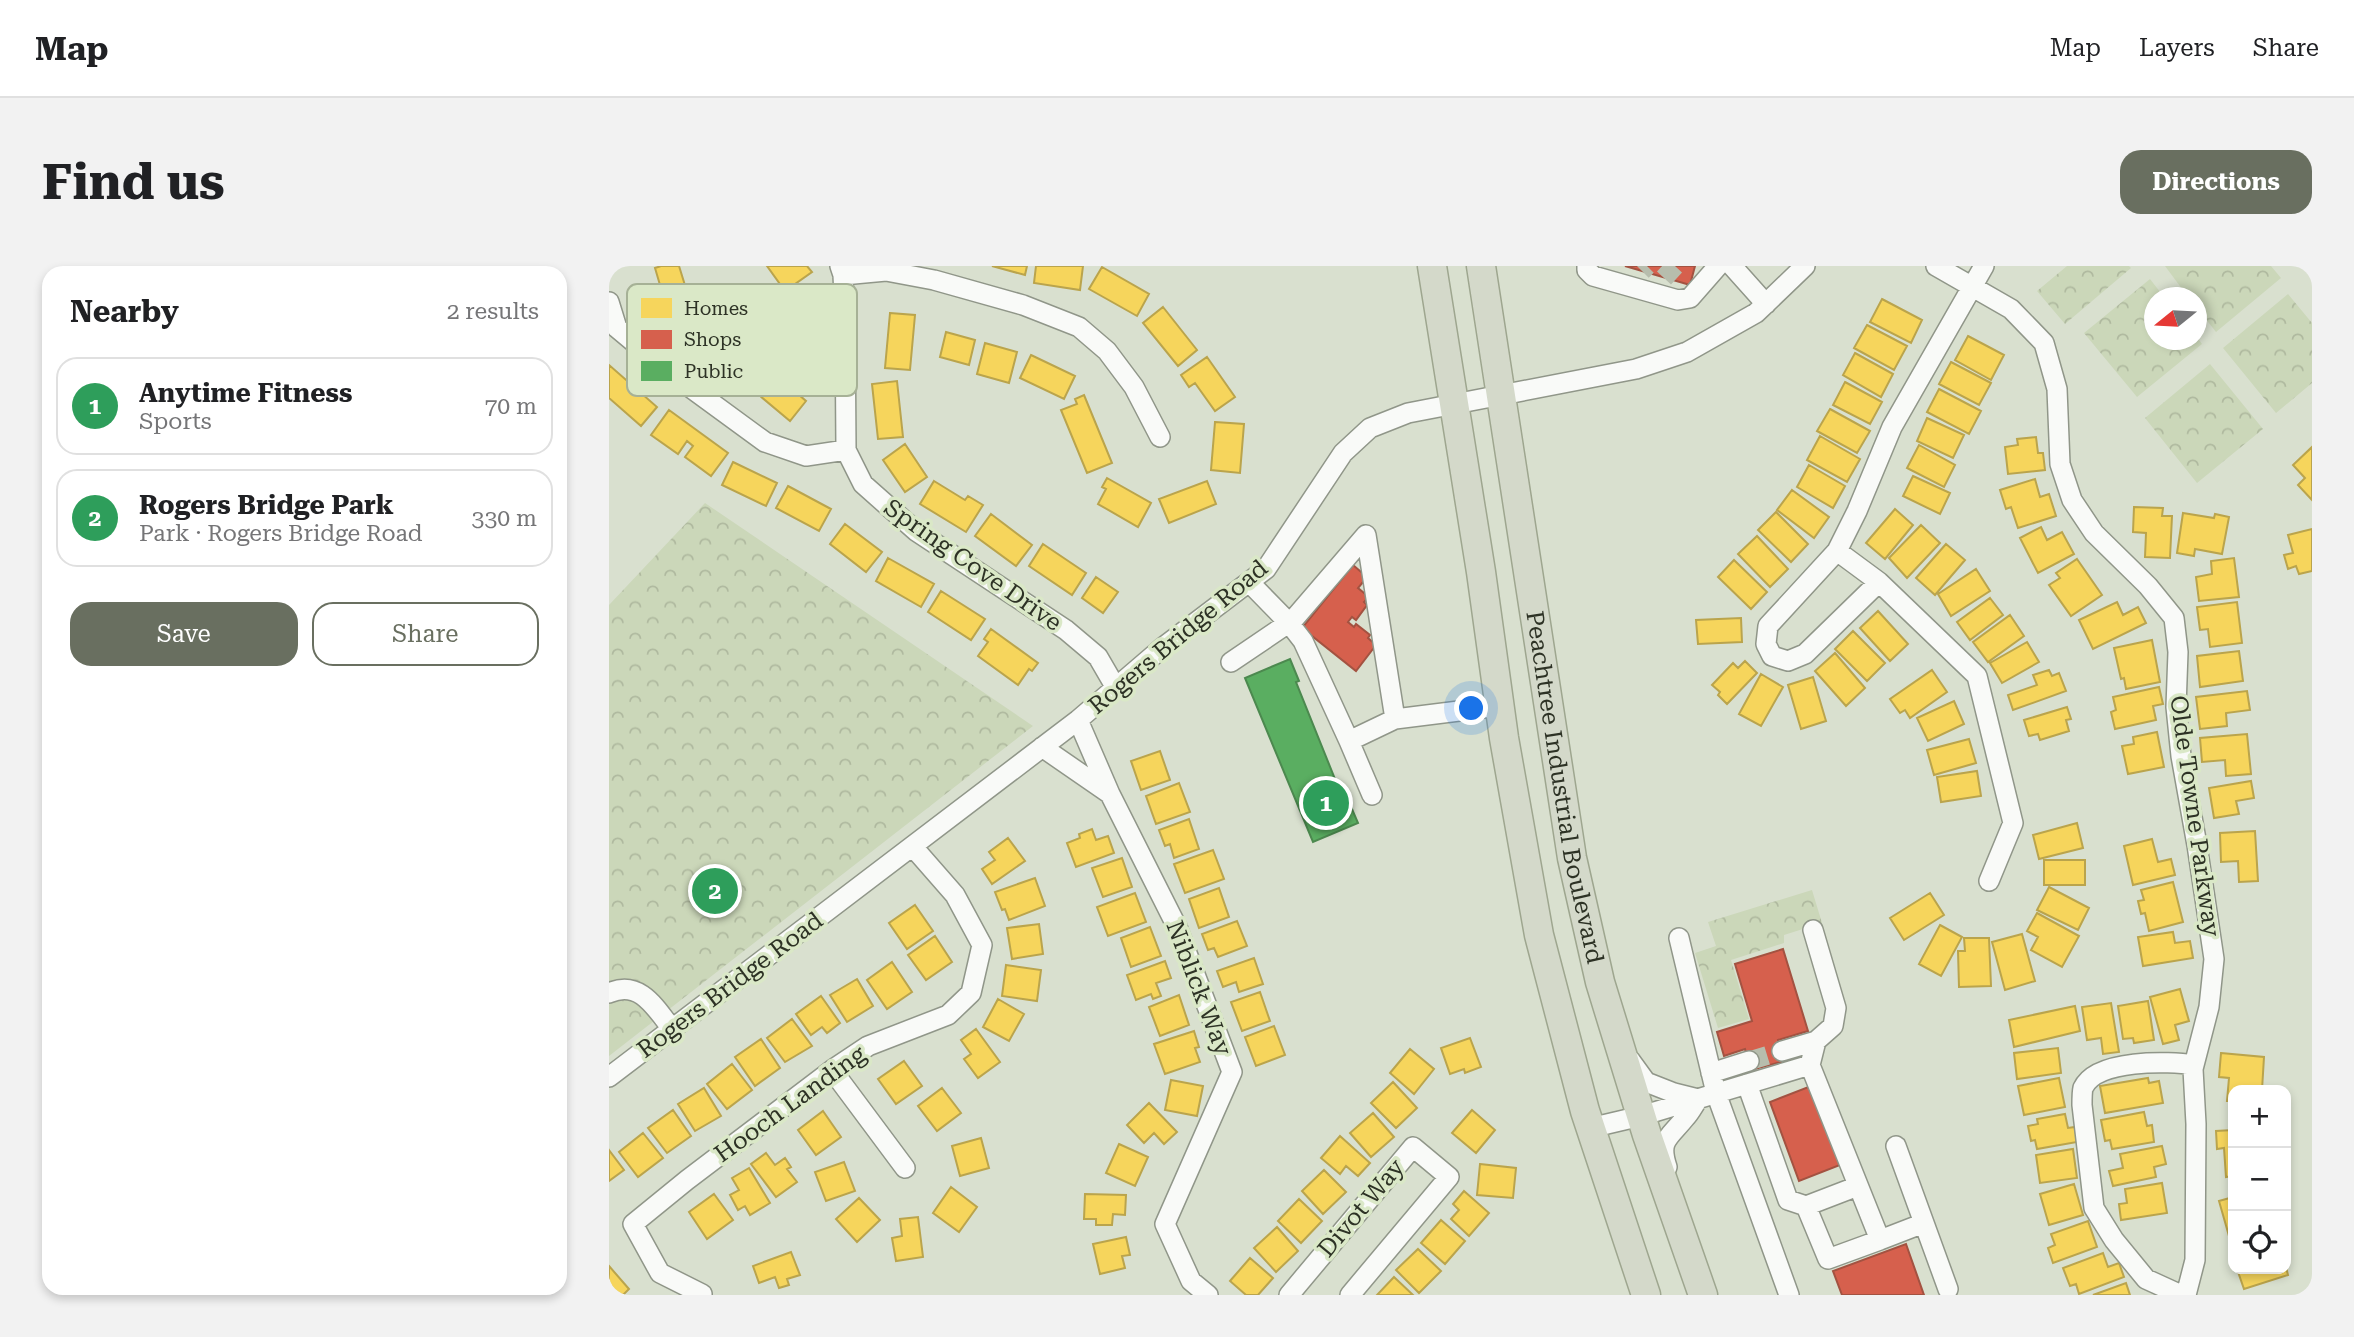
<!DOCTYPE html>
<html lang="en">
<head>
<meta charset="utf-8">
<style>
  :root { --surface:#fff; --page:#f2f2f2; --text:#202124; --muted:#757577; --line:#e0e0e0; --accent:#696f60 }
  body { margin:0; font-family:"Roboto Serif",serif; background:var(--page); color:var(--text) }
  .controls { position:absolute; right:21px; bottom:21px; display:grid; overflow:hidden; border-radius:14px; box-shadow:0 4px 10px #0003 }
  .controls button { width:63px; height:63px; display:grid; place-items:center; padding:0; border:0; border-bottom:2px solid var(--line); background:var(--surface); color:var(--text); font:35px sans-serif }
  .compass { position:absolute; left:1535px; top:21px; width:63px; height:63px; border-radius:50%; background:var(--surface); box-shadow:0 4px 10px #0003; rotate:252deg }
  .you { position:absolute; left:863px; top:443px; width:24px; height:24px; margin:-18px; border:5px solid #fff; border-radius:50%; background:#1a73e8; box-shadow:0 0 0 10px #1a73e833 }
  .badge { display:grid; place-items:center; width:46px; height:46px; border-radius:50%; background:var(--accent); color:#fff; font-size:23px; font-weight:700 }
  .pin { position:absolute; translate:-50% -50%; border:4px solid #fff; box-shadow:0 2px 7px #0006 }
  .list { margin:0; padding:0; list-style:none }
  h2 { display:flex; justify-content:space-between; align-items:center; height:91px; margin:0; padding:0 28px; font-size:30px }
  h2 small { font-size:23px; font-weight:400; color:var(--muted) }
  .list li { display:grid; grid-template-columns:46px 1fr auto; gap:21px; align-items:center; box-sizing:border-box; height:98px; margin:0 14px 14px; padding:0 14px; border:2px solid var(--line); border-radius:21px }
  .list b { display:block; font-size:26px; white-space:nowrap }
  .list p { margin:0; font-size:23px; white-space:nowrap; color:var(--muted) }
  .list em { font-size:23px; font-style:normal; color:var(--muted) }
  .actions { display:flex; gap:14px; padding:21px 28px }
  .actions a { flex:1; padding:16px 0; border:2px solid var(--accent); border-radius:21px; text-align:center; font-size:24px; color:var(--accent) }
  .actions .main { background:var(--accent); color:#fff }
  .icon { flex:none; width:38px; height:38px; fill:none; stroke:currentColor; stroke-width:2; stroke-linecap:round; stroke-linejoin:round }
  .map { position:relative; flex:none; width:1703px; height:1029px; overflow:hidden; border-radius:21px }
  header { display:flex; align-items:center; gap:42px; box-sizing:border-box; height:98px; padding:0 35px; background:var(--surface); border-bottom:2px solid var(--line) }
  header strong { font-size:33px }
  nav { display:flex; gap:38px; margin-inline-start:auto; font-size:24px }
  .intro { display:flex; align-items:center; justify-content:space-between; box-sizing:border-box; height:168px; padding:0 42px }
  h1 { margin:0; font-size:49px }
  .button { padding:18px 32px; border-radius:21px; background:var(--accent); color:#fff; font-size:24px; font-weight:700 }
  main { display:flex; gap:42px; padding:0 42px }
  aside { flex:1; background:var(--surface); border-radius:21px; box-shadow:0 4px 10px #0003 }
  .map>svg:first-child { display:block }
  .park { fill:url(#park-crowns) }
  .homes { fill:#f6d55c; stroke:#baa44c; stroke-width:2 }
  .shops { fill:#d6604d; stroke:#a35241; stroke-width:2 }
  .public { fill:#5aae61; stroke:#4c894f; stroke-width:2 }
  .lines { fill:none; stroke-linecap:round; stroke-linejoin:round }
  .minor-tunnel { stroke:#b7bdad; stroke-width:19; stroke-dasharray:19 10; stroke-linecap:butt }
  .minor-casing { stroke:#909689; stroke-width:22 }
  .highway-casing { stroke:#9ea68f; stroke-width:31 }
  .minor { stroke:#f9faf8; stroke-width:19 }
  .highway { stroke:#d4d9ca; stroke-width:28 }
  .labels { text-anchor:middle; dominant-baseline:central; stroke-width:7; stroke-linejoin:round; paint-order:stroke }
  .street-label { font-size:24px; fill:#2d3225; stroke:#dae8c7 }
  .key { fill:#dae8c7; stroke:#a6b196; stroke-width:2 }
  .key-label { font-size:19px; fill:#2d3225 }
</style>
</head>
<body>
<header>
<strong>Map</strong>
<nav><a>Map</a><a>Layers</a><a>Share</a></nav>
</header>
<div class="intro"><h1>Find us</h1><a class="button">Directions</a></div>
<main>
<aside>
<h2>Nearby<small>2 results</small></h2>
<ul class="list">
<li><span class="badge" style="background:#2e9e5b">1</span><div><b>Anytime Fitness</b><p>Sports</p></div><em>70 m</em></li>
<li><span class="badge" style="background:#2e9e5b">2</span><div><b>Rogers Bridge Park</b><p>Park · Rogers Bridge Road</p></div><em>330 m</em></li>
</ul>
<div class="actions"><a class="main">Save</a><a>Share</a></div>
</aside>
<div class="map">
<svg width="1703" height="1029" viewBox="0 0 1703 1029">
  <defs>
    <pattern id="park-crowns" width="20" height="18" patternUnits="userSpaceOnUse" patternTransform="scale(1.75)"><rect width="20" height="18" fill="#cbd7b9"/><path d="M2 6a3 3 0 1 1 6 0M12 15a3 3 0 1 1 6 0" fill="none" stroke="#afb99f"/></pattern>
  </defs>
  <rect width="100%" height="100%" fill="#d9e0cf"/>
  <path class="park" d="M1458 0H1520L1522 2 1456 58 1428 25Z
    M1556 0H1662L1672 12 1607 66 1588 42V32L1579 31Z
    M1541 13 1555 31 1546 32V74H1588V71L1593 78 1528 131 1475 67Z
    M1679 28 1703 57V117L1667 147 1614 82Z
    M1601 98 1654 163 1588 217 1536 152Z
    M96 237 424 460 0 790V339Z
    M1203 624 1213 657 1175 669V677L1122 694 1140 753 1109 762 1086 687 1107 680 1099 656Z"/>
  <path class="homes" d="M52 0H70L79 29 56 36 46 2Z
    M158 0H198L203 6 176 25Z
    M383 0H418L416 9Z
    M427 0H474L471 24 425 17Z
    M493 1 540 28 528 50 480 23Z
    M1273 33 1313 54 1302 77 1261 56Z
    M554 41 588 84 569 100 534 57Z
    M281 47 306 49 301 104 276 102Z
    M1258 59 1298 80 1285 104 1245 82Z
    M337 66 366 74 360 99 331 91Z
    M1359 70 1395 89 1382 114 1346 94Z
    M376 77 408 86 400 117 368 108Z
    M1246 87 1284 108 1272 131 1234 109Z
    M422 89 466 110 455 133 411 112Z
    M598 91 626 131 606 145 586 117 580 121 572 109Z
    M1342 96 1382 117 1370 139 1330 118Z
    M0 99 48 141 32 160 0 132Z
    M168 110 197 135 181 155 151 130Z
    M288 115 294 171 269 173 263 118Z
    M1236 116 1273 136 1261 158 1224 139Z
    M1330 123 1372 145 1360 168 1318 146Z
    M475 129 503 197 478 207 452 144 468 138 466 133Z
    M1221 143 1261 165 1248 187 1208 165Z
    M60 144 119 187 102 210 76 191 84 180 78 175 69 188 42 169Z
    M1318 152 1355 169 1344 192 1308 175Z
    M606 156 635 158 631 207 602 204Z
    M1211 170 1251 193 1238 216 1198 194Z
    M1427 171 1429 187H1434L1436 204 1399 208 1396 181 1409 179 1408 173Z
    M296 178 318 211 296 226 274 194Z
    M1310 179 1346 199 1335 221 1298 202Z
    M1703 181V234L1689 219 1696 212 1684 199Z
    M124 196 168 217 157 240 113 219Z
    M1200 199 1236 220 1224 242 1188 221Z
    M1304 210 1341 227 1331 248 1294 230Z
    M498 212 542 237 529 261 489 238 497 223 493 221Z
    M1426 213 1431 231 1440 228 1447 250 1409 262 1402 241 1397 243 1391 224Z
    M325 215 356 234 359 230 374 239 357 266 311 238Z
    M598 215 607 238 560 257 550 233Z
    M179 220 222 243 210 265 167 242Z
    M1183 224 1220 251 1205 272 1168 244Z
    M1525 241 1554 242 1553 250H1563L1561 292 1536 291 1537 267 1524 266Z
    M1286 243 1304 259 1276 293 1257 277Z
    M1167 246 1199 278 1182 296 1149 264Z
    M1574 247 1605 252 1606 248 1620 251 1613 288 1586 283 1585 290 1568 287Z
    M382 248 423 279 407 300 366 270Z
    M236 258 273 286 257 306 221 278Z
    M1312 259 1331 277 1298 312 1280 292Z
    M1432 261 1438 274 1453 266 1465 288 1429 307 1411 272Z
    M1703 263V305L1690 308 1687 300 1679 303 1675 289 1684 287 1679 269Z
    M1148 270 1179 303 1161 321 1129 288Z
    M434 278 477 307 463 329 420 300Z
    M1337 278 1356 294 1326 329 1307 312Z
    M279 292 325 318 312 341 267 315Z
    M1625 292 1630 331 1590 335 1587 311 1603 308 1602 295Z
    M1468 293 1493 329 1462 350 1440 319 1451 312 1447 307Z
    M1125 294 1158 326 1142 343 1109 311Z
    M1367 303 1381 325 1342 350 1329 328Z
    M487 311 509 326 494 347 473 332Z
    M332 325 376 353 362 374 319 346Z
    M1381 332 1394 349 1361 374 1348 356Z
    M1508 336 1514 349 1529 341 1537 357 1484 383 1470 354Z
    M1628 336 1633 377 1601 381 1599 363 1591 364 1588 341Z
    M1269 345 1299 378 1281 395 1251 362Z
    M1401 349 1415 370 1379 396 1364 376Z
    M1132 352 1133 376 1089 378 1087 354Z
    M382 363 429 397 423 405 420 403 409 419 369 390 379 376 375 373Z
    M1244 365 1276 397 1258 415 1226 383Z
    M1543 374 1551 416 1517 423 1515 412 1512 413 1505 382Z
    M1418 376 1430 396 1393 417 1381 397Z
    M1630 385 1634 415 1591 421 1588 390Z
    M1226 387 1256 422 1237 440 1206 405Z
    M1136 395 1148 407 1118 438 1109 429 1111 426 1103 419 1124 397 1129 402Z
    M1323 404 1338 426 1301 452 1296 444 1291 447 1281 433Z
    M1440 404 1443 410 1450 407 1457 425 1404 444 1399 429 1428 419 1424 409Z
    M1152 408 1174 421 1152 460 1130 448Z
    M1204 411 1217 455 1192 463 1179 419Z
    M1550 421 1554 438 1544 440 1547 454 1506 463 1502 446 1507 444 1504 431Z
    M1638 425 1641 444 1617 447 1618 460 1591 463 1587 431Z
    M1345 435 1355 458 1319 475 1308 452Z
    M1458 441 1462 453 1457 454 1460 465 1431 474 1429 468 1420 470 1415 454Z
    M1548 466 1555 501 1519 508 1513 480 1525 478 1524 471Z
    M1638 468 1642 508 1617 510 1616 494 1593 496 1591 472Z
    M1360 473 1367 497 1325 509 1318 484Z
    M551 485 561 514 532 524 522 495Z
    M1368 505 1372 530 1332 536 1328 511Z
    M1642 515 1645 532 1627 535 1630 548 1605 552 1600 522Z
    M570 517 581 546 547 558 537 530Z
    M580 553 590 583 565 592 561 578 556 580 550 564Z
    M1468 557 1474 582 1430 593 1424 569Z
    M483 563 487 574 499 570 505 587 467 601 458 577 471 572 470 568Z
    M1646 565 1649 615 1630 616 1629 595 1612 596 1611 567Z
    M399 572 416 595 383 618 373 603 386 594 380 586Z
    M1543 573 1549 596 1562 593 1566 609 1524 619 1515 580Z
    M604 584 615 613 576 627 565 598Z
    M513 592 523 621 494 631 483 602Z
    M1435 594H1476V619H1435Z
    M426 612 436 640 400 654 396 643 393 644 386 626Z
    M1564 616 1574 656 1540 665 1536 647 1532 648 1529 635 1535 634 1532 624Z
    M1440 621 1480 642 1469 664 1428 644Z
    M610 622 620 651 590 662 580 633Z
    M526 627 537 656 499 670 488 641Z
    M1321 627 1335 649 1295 674 1281 652Z
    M306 639 324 665 298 683 280 657Z
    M1428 647 1470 670 1453 701 1422 684 1429 671 1418 665Z
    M628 655 638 680 609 691 605 682 599 684 593 668Z
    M430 658 434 688 403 693 398 662Z
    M1331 659 1353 671 1332 710 1310 698Z
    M541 661 552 690 522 701 512 672Z
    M1564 666 1566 677 1581 675 1584 692 1534 700 1529 671Z
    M1413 668 1426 715 1396 724 1383 676Z
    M326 670 343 696 317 714 299 689Z
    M1355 672H1380L1382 720 1350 721 1349 685H1356Z
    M645 692 654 718 630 726 627 716 614 721 608 705Z
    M556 695 562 712 547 717 552 730 544 733 542 728 527 734 518 709Z
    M283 696 303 726 278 743 258 714Z
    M397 699 432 704 428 735 393 730Z
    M248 713 264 740 238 756 221 729Z
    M1571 723 1580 755 1566 759 1570 774 1554 778 1541 731Z
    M651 726 661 755 633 765 622 736Z
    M570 729 580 759 551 770 540 741Z
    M212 730 231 757 218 767 213 761 202 769 187 748Z
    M389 733 415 748 400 775 374 761Z
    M1539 735 1545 774 1525 777 1524 772 1514 773 1509 740Z
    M1502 737 1510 786 1494 788 1492 772 1478 774 1473 741Z
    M1466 740 1471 765 1405 781 1400 754Z
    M183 753 203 780 176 796 158 772Z
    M665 760 676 789 647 800 636 771Z
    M367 763 391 796 369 812 355 793 362 788 352 774Z
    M585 765 590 781 586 782 591 796 556 808 545 778Z
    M861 772 872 801 856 807 855 803 841 808 832 782Z
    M152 773 171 802 146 820 126 791Z
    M1449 782 1452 807 1408 813 1405 787Z
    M801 783 825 803 805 828 781 807Z
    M1612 787 1655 791 1653 824H1624V835H1618L1620 812 1610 811Z
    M295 795 313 820 287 838 269 813Z
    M123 798 143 824 118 843 98 818Z
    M1450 812 1456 841 1415 849 1409 820Z
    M1539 812 1540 817 1550 815 1554 837 1496 847 1491 820Z
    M562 814 594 820 588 850 556 844Z
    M784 816 808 842 787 862 762 837Z
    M95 822 112 850 86 865 69 838Z
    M333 822 352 847 328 865 309 840Z
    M540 837 568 866 555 878 545 867 535 877 518 859Z
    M64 844 82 870 58 887 39 862Z
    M863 844 886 864 867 887 843 867Z
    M214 845 232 871 207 889 189 864Z
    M1535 846 1538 860 1543 859 1545 876 1503 883 1501 874 1496 875 1492 854Z
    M764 847 785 871 762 891 741 867Z
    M1456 848 1459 862 1466 861 1468 876 1428 883 1426 874 1422 875 1419 860 1429 858 1428 853Z
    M1624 864V910L1617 911 1615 882 1608 883 1607 865Z
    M34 867 54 892 29 911 10 886Z
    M731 870 761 897 749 910 737 900 731 908 712 892Z
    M372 872 380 902 351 910 343 880Z
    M510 878 539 891 526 920 497 907Z
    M1553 880 1557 898 1545 901 1547 911 1504 920 1500 905 1514 902 1511 888Z
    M1464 883 1468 912 1431 917 1427 889Z
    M0 884 15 904 0 915Z
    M157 887 166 899 176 892 182 901 178 903 188 916 167 931 142 898Z
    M235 896 246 925 217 935 206 906Z
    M871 898 907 902 904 932 868 929Z
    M140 902 161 937 141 949 136 940 129 944 121 929 130 924 123 912Z
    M715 904 737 926 714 948 693 925Z
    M1553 917 1558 947 1512 954 1510 938 1518 937 1516 923Z
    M1465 918 1474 949 1440 959 1431 928Z
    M342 921 368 941 350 966 324 947Z
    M855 925 880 947 860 970 842 953 850 944 844 938Z
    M105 928 124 954 98 973 80 946Z
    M476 928 517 929 516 949 504 948 503 959H487V953H475Z
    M1624 931V976L1622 977 1610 935Z
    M250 932 271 954 248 976 227 953Z
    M690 933 713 955 692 977 669 955Z
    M309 951 314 991 287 995 283 972 293 970 291 953Z
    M832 954 856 975 836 998 812 977Z
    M1479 955 1488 981 1444 997 1439 982 1446 979 1442 968Z
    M668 961 689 985 667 1006 645 982Z
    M517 971 521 989 513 990 516 1002 491 1008 484 978Z
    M809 983 832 1005 810 1027 787 1004Z
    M182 986 191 1009 178 1013 180 1019 170 1022 166 1011 150 1017 144 1000Z
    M1494 987 1499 1001 1510 997 1515 1011 1470 1028 1467 1018 1461 1020 1454 1002Z
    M641 992 664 1012 649 1029H637L621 1015Z
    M0 1000 20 1023 14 1029H0Z
    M1677 1001 1679 1009 1635 1023 1628 1003H1677Z
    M785 1011 804 1029H768Z
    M1517 1017 1521 1029H1484Z"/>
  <path class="shops" d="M1016 0H1086L1081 19Z
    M744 299 758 311 749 322 760 331 755 336 758 339 747 354 743 351 739 356 745 361 747 358 761 369 759 372 767 379 747 405 693 362Z
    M1174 683 1199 765 1169 774 1176 795 1142 804 1136 783 1115 790 1108 766 1143 755 1126 698Z
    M1202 820 1231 899 1190 915 1161 836Z
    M1297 978 1315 1029H1233L1224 1005Z"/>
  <path class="public" d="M681 393 690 415 687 416 736 538 740 536 749 557 704 576 636 412Z"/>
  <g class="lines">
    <path class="minor-tunnel" d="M1033 5 1038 0
      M1055 12 1066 0
      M1140 795 1173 785"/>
    <defs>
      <path id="minor" d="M231 0 234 9 236 50 237 184 254 218 307 265 457 364 489 391 507 422
        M978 0V4L984 10 1069 34 1081 32 1109 0
        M1123 0 1157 38
        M1327 0 1402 43 1435 77 1448 123 1451 198 1463 234 1485 267 1539 320 1565 352 1569 386 1567 441 1572 490 1588 579 1605 693 1600 741 1584 803 1587 858 1586 994 1577 1029
        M1375 0 1283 161 1248 245 1228 285 1270 316 1368 410 1404 557 1380 615
        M234 9 277 5 325 14 414 39 470 61 498 85 525 121 551 171
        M0 36 8 62 63 108 156 176 197 190 237 184
        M1228 285 1159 360 1157 378 1163 390 1179 395 1196 388 1270 316
        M640 316 680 357 694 375 740 475 786 453
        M622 396 684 354 757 269 786 453 890 440
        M469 454 501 528 568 661 623 806 556 958 582 1015 599 1029
        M740 475 763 529
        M433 481 501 528
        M1070 672 1107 827 1180 1029
        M0 727C30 713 46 741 63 763
        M1173 785 1207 775
        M1021 794 1037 816 1065 827 1089 833C1085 839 1081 847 1076 852 1060 872 1049 874 1058 901
        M1201 799 1207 775 1224 760 1227 742 1204 664
        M223 804 296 902
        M1102 807 1140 795
        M0 811 469 454 553 382 657 303 734 187 761 162 799 147 1027 103 1078 86 1147 47 1196 0
        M1138 818 1179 934 1197 940
        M981 862 1032 850 1201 799 1271 974 1219 993 1197 940 1249 920
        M1287 880 1315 957
        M1271 974 1315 957 1339 1023
        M93 1028 51 1007 24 958 78 914 223 804 259 780 339 749 362 727 373 679 346 629 304 581
        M680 1029 804 881 840 911 741 1029
        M1572 1029 1537 1013 1505 974 1485 942 1473 839C1473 834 1473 826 1474 822 1487 793 1560 795 1585 799"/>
      <g id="highway">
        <path d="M823 0 872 306 895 472 930 669 976 845 1037 1029"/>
        <path id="s1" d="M872 0 963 592 991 716 1038 869 1094 1029"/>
      </g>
    </defs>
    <use href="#minor" class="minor-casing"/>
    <use href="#highway" class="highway-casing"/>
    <use href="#minor" class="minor"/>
    <use href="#highway" class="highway"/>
  </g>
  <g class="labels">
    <g class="street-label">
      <text transform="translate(364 299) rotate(35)">Spring Cove Drive</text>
      <text transform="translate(569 371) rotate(-40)">Rogers Bridge Road</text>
      <text stroke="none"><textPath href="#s1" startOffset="528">Peachtree Industrial Boulevard</textPath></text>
      <text transform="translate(1586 550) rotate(82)">Olde Towne Parkway</text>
      <text transform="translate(121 719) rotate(-37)">Rogers Bridge Road</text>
      <text transform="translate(590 722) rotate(69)">Niblick Way</text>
      <text transform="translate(181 838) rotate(-36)">Hooch Landing</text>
      <text transform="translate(752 942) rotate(-50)">Divot Way</text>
    </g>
  </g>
  <rect x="18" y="18" width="230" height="112" rx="10" class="key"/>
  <rect x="32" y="32" width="31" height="20" fill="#f6d55c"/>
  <rect x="32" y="64" width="31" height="19" fill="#d6604d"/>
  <rect x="32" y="95" width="31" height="20" fill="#5aae61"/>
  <g class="key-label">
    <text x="75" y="49">Homes</text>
    <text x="75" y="80">Shops</text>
    <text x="75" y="112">Public</text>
  </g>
</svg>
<div class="controls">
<button>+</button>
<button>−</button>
<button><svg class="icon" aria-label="locate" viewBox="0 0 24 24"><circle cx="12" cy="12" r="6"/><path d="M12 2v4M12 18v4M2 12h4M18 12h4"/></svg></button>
</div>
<svg class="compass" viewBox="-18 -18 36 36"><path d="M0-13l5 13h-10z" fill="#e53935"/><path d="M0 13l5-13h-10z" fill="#757577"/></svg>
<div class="you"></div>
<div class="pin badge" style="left:717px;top:537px;background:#2e9e5b">1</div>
<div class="pin badge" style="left:106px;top:625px;background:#2e9e5b">2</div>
</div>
</main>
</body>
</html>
